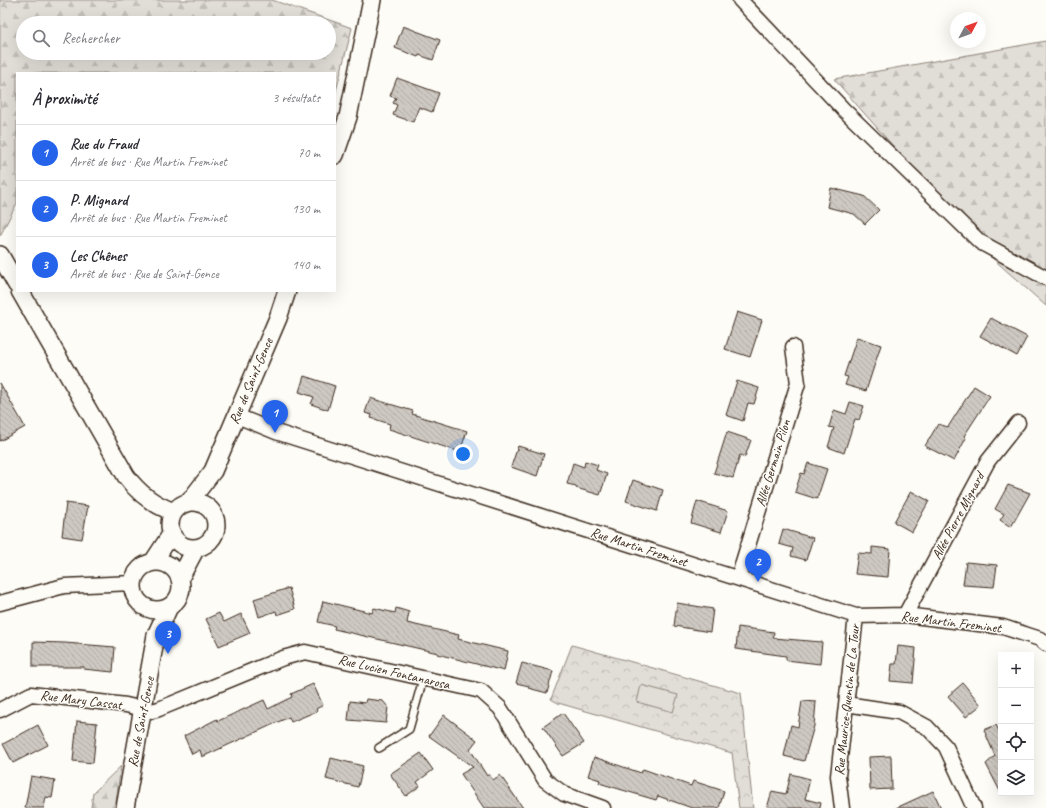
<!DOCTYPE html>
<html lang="fr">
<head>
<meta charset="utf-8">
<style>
  :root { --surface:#fff; --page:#f2f2f3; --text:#2b2b33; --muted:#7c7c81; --line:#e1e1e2; --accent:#2563eb }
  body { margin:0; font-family:Caveat,sans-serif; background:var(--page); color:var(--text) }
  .controls { position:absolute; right:12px; bottom:12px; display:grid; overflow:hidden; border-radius:0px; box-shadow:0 4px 16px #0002 }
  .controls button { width:36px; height:36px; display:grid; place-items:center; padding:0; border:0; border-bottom:1px solid var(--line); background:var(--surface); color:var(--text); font:20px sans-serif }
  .compass { position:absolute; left:950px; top:12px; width:36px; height:36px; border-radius:50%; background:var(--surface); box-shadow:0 4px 16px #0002; rotate:49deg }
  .you { position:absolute; left:463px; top:454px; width:14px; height:14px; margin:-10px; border:3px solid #fff; border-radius:50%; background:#1a73e8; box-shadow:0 0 0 6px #1a73e833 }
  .badge { display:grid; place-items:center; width:26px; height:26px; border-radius:50%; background:var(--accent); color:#fff; font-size:13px; font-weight:700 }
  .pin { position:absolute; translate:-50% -33px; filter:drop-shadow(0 1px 2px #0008) }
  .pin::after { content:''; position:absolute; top:21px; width:14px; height:12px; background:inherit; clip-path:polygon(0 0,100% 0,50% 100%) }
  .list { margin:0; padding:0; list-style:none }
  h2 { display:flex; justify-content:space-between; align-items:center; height:52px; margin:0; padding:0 16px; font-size:17px }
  h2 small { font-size:13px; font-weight:400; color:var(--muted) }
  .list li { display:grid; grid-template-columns:26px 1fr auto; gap:12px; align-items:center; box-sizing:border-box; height:56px; padding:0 16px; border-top:1px solid var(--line) }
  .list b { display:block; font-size:15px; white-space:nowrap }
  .list p { margin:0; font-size:13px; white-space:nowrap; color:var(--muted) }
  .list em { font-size:13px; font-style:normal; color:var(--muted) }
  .icon { flex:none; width:22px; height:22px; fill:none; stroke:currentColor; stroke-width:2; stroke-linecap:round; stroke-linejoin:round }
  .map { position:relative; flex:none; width:1046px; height:808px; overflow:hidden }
  .search { position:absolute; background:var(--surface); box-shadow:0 4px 16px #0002; left:16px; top:16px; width:320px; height:44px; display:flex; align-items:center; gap:10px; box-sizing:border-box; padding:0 14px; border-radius:22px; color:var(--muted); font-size:15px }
  .panel { position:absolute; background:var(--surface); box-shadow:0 4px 16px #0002; left:16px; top:72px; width:320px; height:220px; border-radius:0px }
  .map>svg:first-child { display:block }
  .forest { fill:url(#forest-firs); stroke:#8e847a; fill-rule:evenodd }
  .park { fill:url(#park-crowns); stroke:#8e847a }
  .pitch { fill:#e1ded7; stroke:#8e847a }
  .building { fill:url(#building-back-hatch); stroke:#3b2a1e }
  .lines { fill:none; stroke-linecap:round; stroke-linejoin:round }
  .service-casing { stroke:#3b2a1e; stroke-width:10 }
  .minor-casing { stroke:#3b2a1e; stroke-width:17 }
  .tertiary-casing { stroke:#3b2a1e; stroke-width:20 }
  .service { stroke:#fdfcf7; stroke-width:7 }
  .minor { stroke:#fdfcf7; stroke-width:14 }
  .tertiary { stroke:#fdfcf7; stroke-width:17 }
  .labels { text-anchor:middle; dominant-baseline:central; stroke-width:3; stroke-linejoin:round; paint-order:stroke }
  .street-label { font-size:14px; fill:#3b2a1e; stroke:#fdfcf7 }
</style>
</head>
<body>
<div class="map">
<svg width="1046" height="808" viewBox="0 0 1046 808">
  <defs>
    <pattern id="forest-firs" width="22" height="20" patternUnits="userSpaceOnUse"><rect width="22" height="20" fill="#e1ded7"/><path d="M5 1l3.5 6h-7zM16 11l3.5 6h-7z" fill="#c2bfb8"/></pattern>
    <pattern id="park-crowns" width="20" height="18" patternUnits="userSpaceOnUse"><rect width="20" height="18" fill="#e1ded7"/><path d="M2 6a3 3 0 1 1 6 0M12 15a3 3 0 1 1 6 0" fill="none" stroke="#c2bfb8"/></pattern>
    <pattern id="building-back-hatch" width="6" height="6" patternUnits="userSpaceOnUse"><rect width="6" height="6" fill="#cdc8c2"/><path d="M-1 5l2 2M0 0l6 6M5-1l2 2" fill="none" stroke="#b1aca6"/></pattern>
  </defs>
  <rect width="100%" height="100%" fill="#fdfcf7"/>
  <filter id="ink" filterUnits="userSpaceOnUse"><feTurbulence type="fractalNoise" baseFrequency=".025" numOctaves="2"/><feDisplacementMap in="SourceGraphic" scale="8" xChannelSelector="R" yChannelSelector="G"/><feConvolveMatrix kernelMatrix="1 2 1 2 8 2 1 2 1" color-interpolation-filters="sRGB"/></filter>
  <g filter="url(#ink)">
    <path class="forest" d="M0 0H272L352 28 335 95V73H17V203L0 236ZM23 23H329V53H23Z
      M1046 41V306L990 256 834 79Z
      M121 766 115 808H91L93 793Z"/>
    <path class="park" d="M572 645 741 693 753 808H739L732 753 558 703 551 699Z"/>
    <path class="pitch" d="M641 685 678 695 673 712 637 702Z"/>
    <path class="building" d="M403 26 440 40 433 60 419 55 418 57 395 48Z
      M397 78 439 93 432 112 419 107 413 122 393 115 397 105 393 103 396 98 390 96Z
      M831 188 864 196 879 210 865 224 854 214 827 207Z
      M737 312 762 320 750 357 725 349Z
      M991 318 1027 337 1017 356 980 336Z
      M857 337 881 345 866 391 845 385 848 377 844 376Z
      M304 376 335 386 328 410 311 404 314 397 299 392Z
      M737 381 759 388 754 404 748 403 743 421 726 415Z
      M0 383 25 427 0 441Z
      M974 386 990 396 964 436 966 438 954 461 925 446 938 424 948 427Z
      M370 398 413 411 412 414 467 431 460 452 389 429 390 424 371 418 372 415 365 413Z
      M850 402 864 406 859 420 855 419 844 453 828 447 834 428 829 427 834 410 846 414Z
      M727 432 751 440 745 457 740 455 733 478 714 473Z
      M518 446 544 454 537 476 511 467Z
      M585 461 598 465 596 470 607 474 600 495 576 488V486L567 484 573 463 584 467Z
      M808 463 827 469 817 499 795 492 801 473 804 474Z
      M633 480 663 490 657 511 626 501Z
      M1008 485 1030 493 1011 527 1000 520 1004 514 995 509Z
      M911 491 929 501 912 532 894 522Z
      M697 501 728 511 721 532 691 523Z
      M66 503 88 506 82 539 62 536Z
      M783 529 813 538 806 560 791 556 793 548 779 544Z
      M872 547 890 549 888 577 855 574 858 553 872 554Z
      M966 562 997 565 994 587 963 585Z
      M289 588 295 609 277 615 276 611 259 617 254 599Z
      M323 601 372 613 374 608 395 613 396 608 409 612 407 623 459 635 458 639 508 651 504 671 437 654 438 653 334 629 335 626 318 622Z
      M677 603 713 609 710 632 674 626Z
      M219 613 224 622 241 614 250 633 219 646 206 619Z
      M738 627 774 632 773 638 822 642 820 664 786 660V656L736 649Z
      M33 642 65 643 115 647 113 672 83 669 84 667H33Z
      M898 646 916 648 913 683 890 681 892 664H896Z
      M522 663 553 671 547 693 528 688 529 686 516 683Z
      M963 683 981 705 966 717 948 696Z
      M313 684 323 705 316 709 317 711 291 722 289 717 202 757 200 750 192 754 184 736 217 719 218 721 264 700 268 709 292 697 291 694Z
      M366 699 383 701 388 707 386 723 348 720 350 701 365 703Z
      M802 701 816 702 814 726 804 761 784 756 791 725 798 727Z
      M563 713 584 743 563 756 543 727Z
      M444 715 477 740 470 749 487 776 489 774 493 780 500 775 523 808H484L461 774 473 767 429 736Z
      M77 721 97 723 93 763 73 761Z
      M38 725 48 745 13 763 3 744Z
      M996 725 1001 735V793L986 764 995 756 984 730Z
      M421 753 433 770 417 782 420 786 406 796 390 774Z
      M891 756 892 789 870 790 869 757Z
      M594 757 641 773 643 769 691 786 693 781 724 791 719 808H692L658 796 656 800 599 783 600 780 588 776Z
      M331 758 363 766 358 787 326 779Z
      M791 774 810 779 805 799 821 803 820 808H767L772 791 786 794Z
      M31 776 55 780 52 798 46 797 44 808H25Z
      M933 791 941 808H896Z"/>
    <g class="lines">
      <defs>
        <path id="service" d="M379 748 409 729 423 679"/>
        <path id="minor" d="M740 0 844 110 980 242 1046 278
          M237 416 276 432 856 616 905 615 1003 627 1040 639 1046 644
          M738 578 798 383 793 347
          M0 603 64 586 133 583
          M905 615 988 461 1018 423
          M846 704 899 712 927 727 946 747 974 808
          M0 710 31 694 126 705 152 711 159 709 283 658 305 652 481 691 500 708 545 780 564 794 603 808
          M842 808 838 776 856 616"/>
        <path id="tertiary" d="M335 155 348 117 372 0
          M0 255 17 285
          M20 291 126 476C138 493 154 505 174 512
          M170 525a23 23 0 1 1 46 0a23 23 0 1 1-46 0Z
          M189 502 213 471 278 318 287 291
          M153 562 172 533
          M133 586a24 24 0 1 1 48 0a24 24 0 1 1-48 0Z
          M180 578 196 548
          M125 808 156 635 169 607"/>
      </defs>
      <use href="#service" class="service-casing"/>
      <use href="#minor" class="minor-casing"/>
      <use href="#tertiary" class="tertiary-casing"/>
      <use href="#service" class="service"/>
      <use href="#minor" class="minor"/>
      <use href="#tertiary" class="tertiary"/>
    </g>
  </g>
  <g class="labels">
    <g class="street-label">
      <text transform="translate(251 381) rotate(-67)">Rue de Saint-Gence</text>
      <text transform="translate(773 463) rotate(-73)">Allée Germain Pilon</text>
      <text transform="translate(958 516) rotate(-62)">Allée Pierre Mignard</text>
      <text transform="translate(639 547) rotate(18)">Rue Martin Freminet</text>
      <text transform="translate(951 622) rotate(7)">Rue Martin Freminet</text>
      <text transform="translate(394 672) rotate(13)">Rue Lucien Fontanarosa</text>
      <text transform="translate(81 700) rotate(7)">Rue Mary Cassat</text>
      <text transform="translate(847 700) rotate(-84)">Rue Maurice-Quentin de La Tour</text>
      <text transform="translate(141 722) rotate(-79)">Rue de Saint-Gence</text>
    </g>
  </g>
</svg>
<div class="controls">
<button>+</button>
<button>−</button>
<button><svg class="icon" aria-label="locate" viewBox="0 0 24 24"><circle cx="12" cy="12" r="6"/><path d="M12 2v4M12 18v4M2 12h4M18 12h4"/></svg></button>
<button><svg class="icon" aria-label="layers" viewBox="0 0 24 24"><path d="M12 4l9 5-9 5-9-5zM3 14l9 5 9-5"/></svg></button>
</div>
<svg class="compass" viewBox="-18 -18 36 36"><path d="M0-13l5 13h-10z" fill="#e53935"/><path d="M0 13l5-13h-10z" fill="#7c7c81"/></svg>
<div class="you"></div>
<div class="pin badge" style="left:275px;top:433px">1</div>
<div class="pin badge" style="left:758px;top:582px">2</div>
<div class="pin badge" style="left:168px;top:654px">3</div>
<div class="search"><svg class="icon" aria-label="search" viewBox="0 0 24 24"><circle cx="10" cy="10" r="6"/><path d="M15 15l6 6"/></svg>Rechercher</div>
<section class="panel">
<h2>À proximité<small>3 résultats</small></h2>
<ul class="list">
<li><span class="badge">1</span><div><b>Rue du Fraud</b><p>Arrêt de bus · Rue Martin Freminet</p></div><em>70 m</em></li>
<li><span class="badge">2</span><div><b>P. Mignard</b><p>Arrêt de bus · Rue Martin Freminet</p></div><em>130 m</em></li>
<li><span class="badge">3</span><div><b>Les Chênes</b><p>Arrêt de bus · Rue de Saint-Gence</p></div><em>140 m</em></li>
</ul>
</section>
</div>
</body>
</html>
